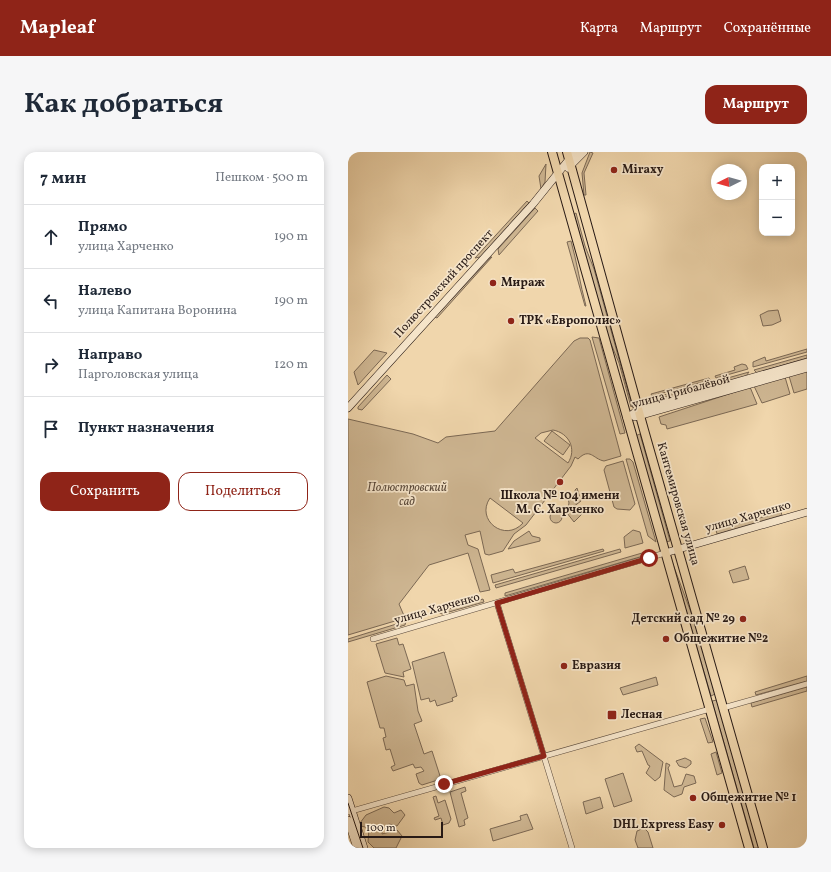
<!DOCTYPE html>
<html lang="ru">
<head>
<meta charset="utf-8">
<style>
  :root { --surface:#fff; --page:#f6f6f7; --text:#1f2937; --muted:#747a83; --line:#e0e1e3; --accent:#8f2418 }
  body { margin:0; font-family:Vollkorn,serif; background:var(--page); color:var(--text) }
  .controls { position:absolute; right:12px; top:12px; display:grid; overflow:hidden; border-radius:8px; box-shadow:0 2px 10px #0003 }
  .controls button { width:36px; height:36px; display:grid; place-items:center; padding:0; border:0; border-bottom:1px solid var(--line); background:var(--surface); color:var(--text); font:20px sans-serif }
  .compass { position:absolute; left:363px; top:12px; width:36px; height:36px; border-radius:50%; background:var(--surface); box-shadow:0 2px 10px #0003; rotate:265deg }
  .scale { position:absolute; left:12px; bottom:10px; width:83px; box-sizing:border-box; padding-left:4px; border:2px solid #281a15; border-top:0; font-size:11px; line-height:14px; white-space:nowrap; color:#281a15; -webkit-text-stroke:3px #f5e4c9; paint-order:stroke }
  .stop { position:absolute; width:12px; height:12px; margin:-9px; border:3px solid #8f2418; border-radius:50%; background:#fff }
  .stop.end { background:#8f2418; border-color:#fff; box-shadow:0 1px 4px #0008 }
  .list { margin:0; padding:0; list-style:none }
  h2 { display:flex; justify-content:space-between; align-items:center; height:52px; margin:0; padding:0 16px; font-size:17px }
  h2 small { font-size:13px; font-weight:400; color:var(--muted) }
  .list li { display:grid; grid-template-columns:26px 1fr auto; gap:12px; align-items:center; box-sizing:border-box; height:64px; padding:0 16px; border-top:1px solid var(--line) }
  .list b { display:block; font-size:15px; white-space:nowrap }
  .list p { margin:0; font-size:13px; white-space:nowrap; color:var(--muted) }
  .list em { font-size:13px; font-style:normal; color:var(--muted) }
  .actions { display:flex; gap:8px; padding:12px 16px }
  .actions a { flex:1; padding:9px 0; border:1px solid var(--accent); border-radius:12px; text-align:center; font-size:14px; color:var(--accent) }
  .actions .main { background:var(--accent); color:#fff }
  .icon { flex:none; width:22px; height:22px; fill:none; stroke:currentColor; stroke-width:2; stroke-linecap:round; stroke-linejoin:round }
  .map { position:relative; flex:none; width:459px; height:696px; overflow:hidden; border-radius:12px }
  header { display:flex; align-items:center; gap:24px; box-sizing:border-box; height:56px; padding:0 20px; background:var(--accent); color:#fff }
  header strong { font-size:19px }
  nav { display:flex; gap:22px; margin-inline-start:auto; font-size:14px }
  .intro { display:flex; align-items:center; justify-content:space-between; box-sizing:border-box; height:96px; padding:0 24px }
  h1 { margin:0; font-size:28px }
  .button { padding:10px 18px; border-radius:12px; background:var(--accent); color:#fff; font-size:14px; font-weight:700 }
  main { display:flex; gap:24px; padding:0 24px }
  aside { flex:1; background:var(--surface); border-radius:12px; box-shadow:0 2px 10px #0003 }
  .map>svg:first-child { display:block }
  .green { fill:#ceb692; stroke:#7b6854; fill-rule:evenodd }
  .lines { fill:none; stroke-linecap:round; stroke-linejoin:round }
  .street-casing { stroke:#5a493b; stroke-width:6 }
  .secondary-casing { stroke:#281a15; stroke-width:8 }
  .primary-casing { stroke:#281a15; stroke-width:10 }
  .street { stroke:#f5e4c9; stroke-width:5 }
  .secondary { stroke:#f5e4c9; stroke-width:7 }
  .primary { stroke:#f0d6ac; stroke-width:8 }
  .tram { stroke:#281a15; stroke-width:1 }
  .route { stroke:#8f2418; stroke-width:5 }
  .poi-dot { fill:#8f2418; stroke:#f5e4c9; stroke-width:1.5 }
  .labels { text-anchor:middle; dominant-baseline:central; stroke-width:3.5; stroke-linejoin:round; paint-order:stroke }
  .poi-label { font-size:12px; font-weight:bold; fill:#281a15; stroke:#f5e4c9; text-anchor:start }
  .street-label { font-size:12px; fill:#281a15; stroke:#f5e4c9 }
  .park-label { font-size:12px; font-style:italic; fill:#5a493a; stroke:#f5e4c9 }
</style>
</head>
<body>
<header>
<strong>Mapleaf</strong>
<nav><a>Карта</a><a>Маршрут</a><a>Сохранённые</a></nav>
</header>
<div class="intro"><h1>Как добраться</h1><a class="button">Маршрут</a></div>
<main>
<aside>
<h2>7 мин<small>Пешком · 500 m</small></h2>
<ul class="list">
<li><svg class="icon" aria-label="ahead" viewBox="0 0 24 24"><path d="M12 20V5M6 11l6-6 6 6"/></svg><div><b>Прямо</b><p>улица Харченко</p></div><em>190 m</em></li>
<li><svg class="icon" aria-label="left" viewBox="0 0 24 24"><path d="M17 20v-9H6M10 6l-5 5 5 5"/></svg><div><b>Налево</b><p>улица Капитана Воронина</p></div><em>190 m</em></li>
<li><svg class="icon" aria-label="right" viewBox="0 0 24 24"><path d="M7 20v-9h11M14 6l5 5-5 5"/></svg><div><b>Направо</b><p>Парголовская улица</p></div><em>120 m</em></li>
<li><svg class="icon" aria-label="arrive" viewBox="0 0 24 24"><path d="M6 21V4h12l-3 4 3 4H6"/></svg><div><b>Пункт назначения</b></div></li>
</ul>
<div class="actions"><a class="main">Сохранить</a><a>Поделиться</a></div>
</aside>
<div class="map">
<svg width="459" height="696" viewBox="0 0 459 696">
  <rect width="100%" height="100%" fill="#f0d6ac"/>
  <filter id="stains"><feTurbulence type="fractalNoise" baseFrequency=".005" numOctaves="4"/><feColorMatrix values="0 0 0 0 .2 0 0 0 0 .09 0 0 0 0 .02 0 0 0 .5 -.17"/></filter>
  <radialGradient id="worn" r=".72"><stop offset=".6" stop-color="#630" stop-opacity="0"/><stop offset="1" stop-color="#630" stop-opacity=".3"/></radialGradient>
  <path class="green" d="M242 0 245 1 236 21 238 43H236L234 21Z
    M198 12 197 30 193 37 191 24Z
    M179 49 181 51 132 105 127 106Z
    M187 56 190 59 151 103 150 97Z
    M228 61 237 94 246 117 284 254 283 255 271 211 261 187 226 62Z
    M223 89C229 110 232 132 238 154H237L219 90Z
    M143 105H144L89 166 87 165Z
    M430 158 433 169 424 173 415 174 412 163 420 159Z
    M244 185 251 186 277 281 272 282Z
    M232 186H240L242 188 273 304 256 309C245 307 242 295 230 307L227 305 223 314 178 373 166 382 155 399 141 403 137 402 132 379 117 383 120 393 130 397 142 438 132 440 120 401 81 413 51 452 57 466 0 483V267L65 282 90 291 98 285 147 279 226 189ZM205 278C221 281 229 297 220 311L187 286 193 281ZM142 346 175 371C157 391 127 368 142 346Z
    M459 197V200L405 215V210L417 205 418 209Z
    M26 198 39 201 10 233 6 220Z
    M459 203V206L409 221 406 218Z
    M394 212 398 213 400 217 368 226 367 224 387 218 386 215Z
    M459 219V237L446 241 441 224Z
    M401 220 398 224 370 232 369 229Z
    M39 223 43 227 14 258 10 257V255Z
    M437 225 442 242 414 251 406 234Z
    M361 226 362 228 304 244 303 242Z
    M362 230 363 234C344 239 324 242 305 248V246Z
    M402 235 409 252 319 277 318 273 313 272 311 265Z
    M204 279 222 293 215 303 196 289Z
    M292 282 322 389 317 390 287 284Z
    M282 307 285 310 308 390 300 384 278 307Z
    M275 309 287 352 282 358 269 357 266 355 256 318 258 314Z
    M229 336 233 349 225 355 226 358H234L235 361 226 370 219 361 221 351 220 346 228 343 227 338Z
    M202 365a6 6 0 1 1 12 0a6 6 0 1 1-12 0Z
    M433 360 434 363 369 382 368 378Z
    M285 378 292 380 295 391 277 396 276 385Z
    M181 379 184 384 192 386V389L160 397 166 389Z
    M255 397 256 399 145 431 143 423 165 417 167 421Z
    M272 397 273 400 148 436 147 433Z
    M301 399 302 402 157 444V441Z
    M323 407 347 471 367 542 363 544Z
    M397 414 401 427 385 431 381 419Z
    M135 447 136 450 94 462 90 460Z
    M58 469 57 473 0 490V487Z
    M49 486 51 493 55 492 63 517 55 520 56 525 37 521 28 492Z
    M96 500 109 544 104 546 105 549 89 554 87 548 82 550 81 546 73 548 64 510Z
    M38 524 56 528 58 534 66 532 70 559 74 569 66 572 76 602 84 599 93 627 74 633 71 631 68 622 76 619 73 615 67 616 65 612 45 619 43 615 47 613 42 597 38 598 35 586 38 585 36 576H32L19 530Z
    M459 524V529L408 543 407 540Z
    M308 525 310 533 275 543 272 536Z
    M459 535V539L404 555 403 551Z
    M369 548 411 696H406L364 549Z
    M357 566 365 590 360 591 352 567Z
    M291 592 315 610 312 625 307 629 298 621 302 614 300 613 294 599 289 600 287 595Z
    M368 600 374 621 369 623 363 602Z
    M337 606 343 609V612L338 616 331 614 328 609Z
    M318 611 322 613 320 616 326 635 334 633 338 622 346 624 348 631 336 635 334 642 326 645 316 638Z
    M275 621 284 649 266 655 257 627Z
    M117 635 118 639 113 641 120 666 116 668 117 673 111 675 102 640Z
    M88 644 90 651 97 648 103 667 101 671 95 673 93 666 87 668 86 666 91 664 85 645Z
    M252 645 255 656 238 662 235 650Z
    M36 655 41 656 46 661 53 658 57 663 49 674 41 672 34 677V682L49 678 54 684 48 696H26L20 690 21 676 13 674 12 671 18 663Z
    M179 662 185 677 145 689 142 677 173 668 172 664Z
    M296 676 300 680 305 696H290L287 688 289 679Z"/>
  <g class="lines">
    <defs>
      <path id="street" d="M149 451 224 696
        M25 487 317 401
        M375 556 459 532
        M0 660 362 557"/>
      <path id="secondary" d="M220 16 236 0
        M0 256 185 52 227 0
        M287 265 459 216
        M279 266 290 258 459 210
        M317 401 459 360
        M0 646 16 696
        M0 668 9 696"/>
      <path id="primary" d="M204 0 401 696
        M219 0 296 278 415 696"/>
    </defs>
    <use href="#street" class="street-casing"/>
    <use href="#secondary" class="secondary-casing"/>
    <use href="#primary" class="primary-casing"/>
    <use href="#street" class="street"/>
    <use href="#secondary" class="secondary"/>
    <use href="#primary" class="primary"/>
    <path class="tram" d="M0 651 15 696"/>
  </g>
  <g class="lines">
    <path class="route" d="M96 632 196 604 149 451 301 406"/>
  </g>
  <g class="poi-dot">
    <circle cx="266" cy="18" r="4"/>
    <circle cx="145" cy="131" r="4"/>
    <circle cx="163" cy="169" r="4"/>
    <circle cx="212" cy="330" r="4"/>
    <circle cx="395" cy="467" r="4"/>
    <circle cx="318" cy="487" r="4"/>
    <circle cx="216" cy="514" r="4"/>
    <rect x="259" y="558" width="10" height="10" rx="2"/>
    <circle cx="345" cy="646" r="4"/>
    <circle cx="374" cy="673" r="4"/>
  </g>
  <g class="labels">
    <g class="poi-label">
      <text x="274" y="18">Miraxy</text>
      <text x="153" y="131">Мираж</text>
      <text x="171" y="169">ТРК «Европолис»</text>
      <text x="212" y="344" text-anchor="middle">Школа № 104 имени<tspan x="212" dy="14">М. С. Харченко</tspan></text>
      <text x="387" y="467" text-anchor="end">Детский сад № 29</text>
      <text x="326" y="487">Общежитие №2</text>
      <text x="224" y="514">Евразия</text>
      <text x="273" y="563">Лесная</text>
      <text x="353" y="646">Общежитие № 1</text>
      <text x="366" y="673" text-anchor="end">DHL Express Easy</text>
    </g>
    <g class="street-label">
      <text transform="translate(96 132) rotate(-48)">Полюстровский проспект</text>
      <text transform="translate(333 240) rotate(-15)">улица Грибалёвой</text>
      <text transform="translate(330 352) rotate(74)">Кантемировская улица</text>
      <text transform="translate(400 365) rotate(-16)">улица Харченко</text>
      <text transform="translate(89 457) rotate(-16)">улица Харченко</text>
    </g>
    <g class="park-label">
      <text x="59" y="336">Полюстровский<tspan x="59" dy="14">сад</tspan></text>
    </g>
  </g>
  <rect width="100%" height="100%" filter="url(#stains)"/>
  <rect width="100%" height="100%" fill="url(#worn)"/>
</svg>
<div class="controls">
<button>+</button>
<button>−</button>
</div>
<svg class="compass" viewBox="-18 -18 36 36"><path d="M0-13l5 13h-10z" fill="#e53935"/><path d="M0 13l5-13h-10z" fill="#747a83"/></svg>
<div class="scale">100 m</div>
<div class="stop" style="left:301px;top:406px"></div>
<div class="stop end" style="left:96px;top:632px"></div>
</div>
</main>
</body>
</html>
